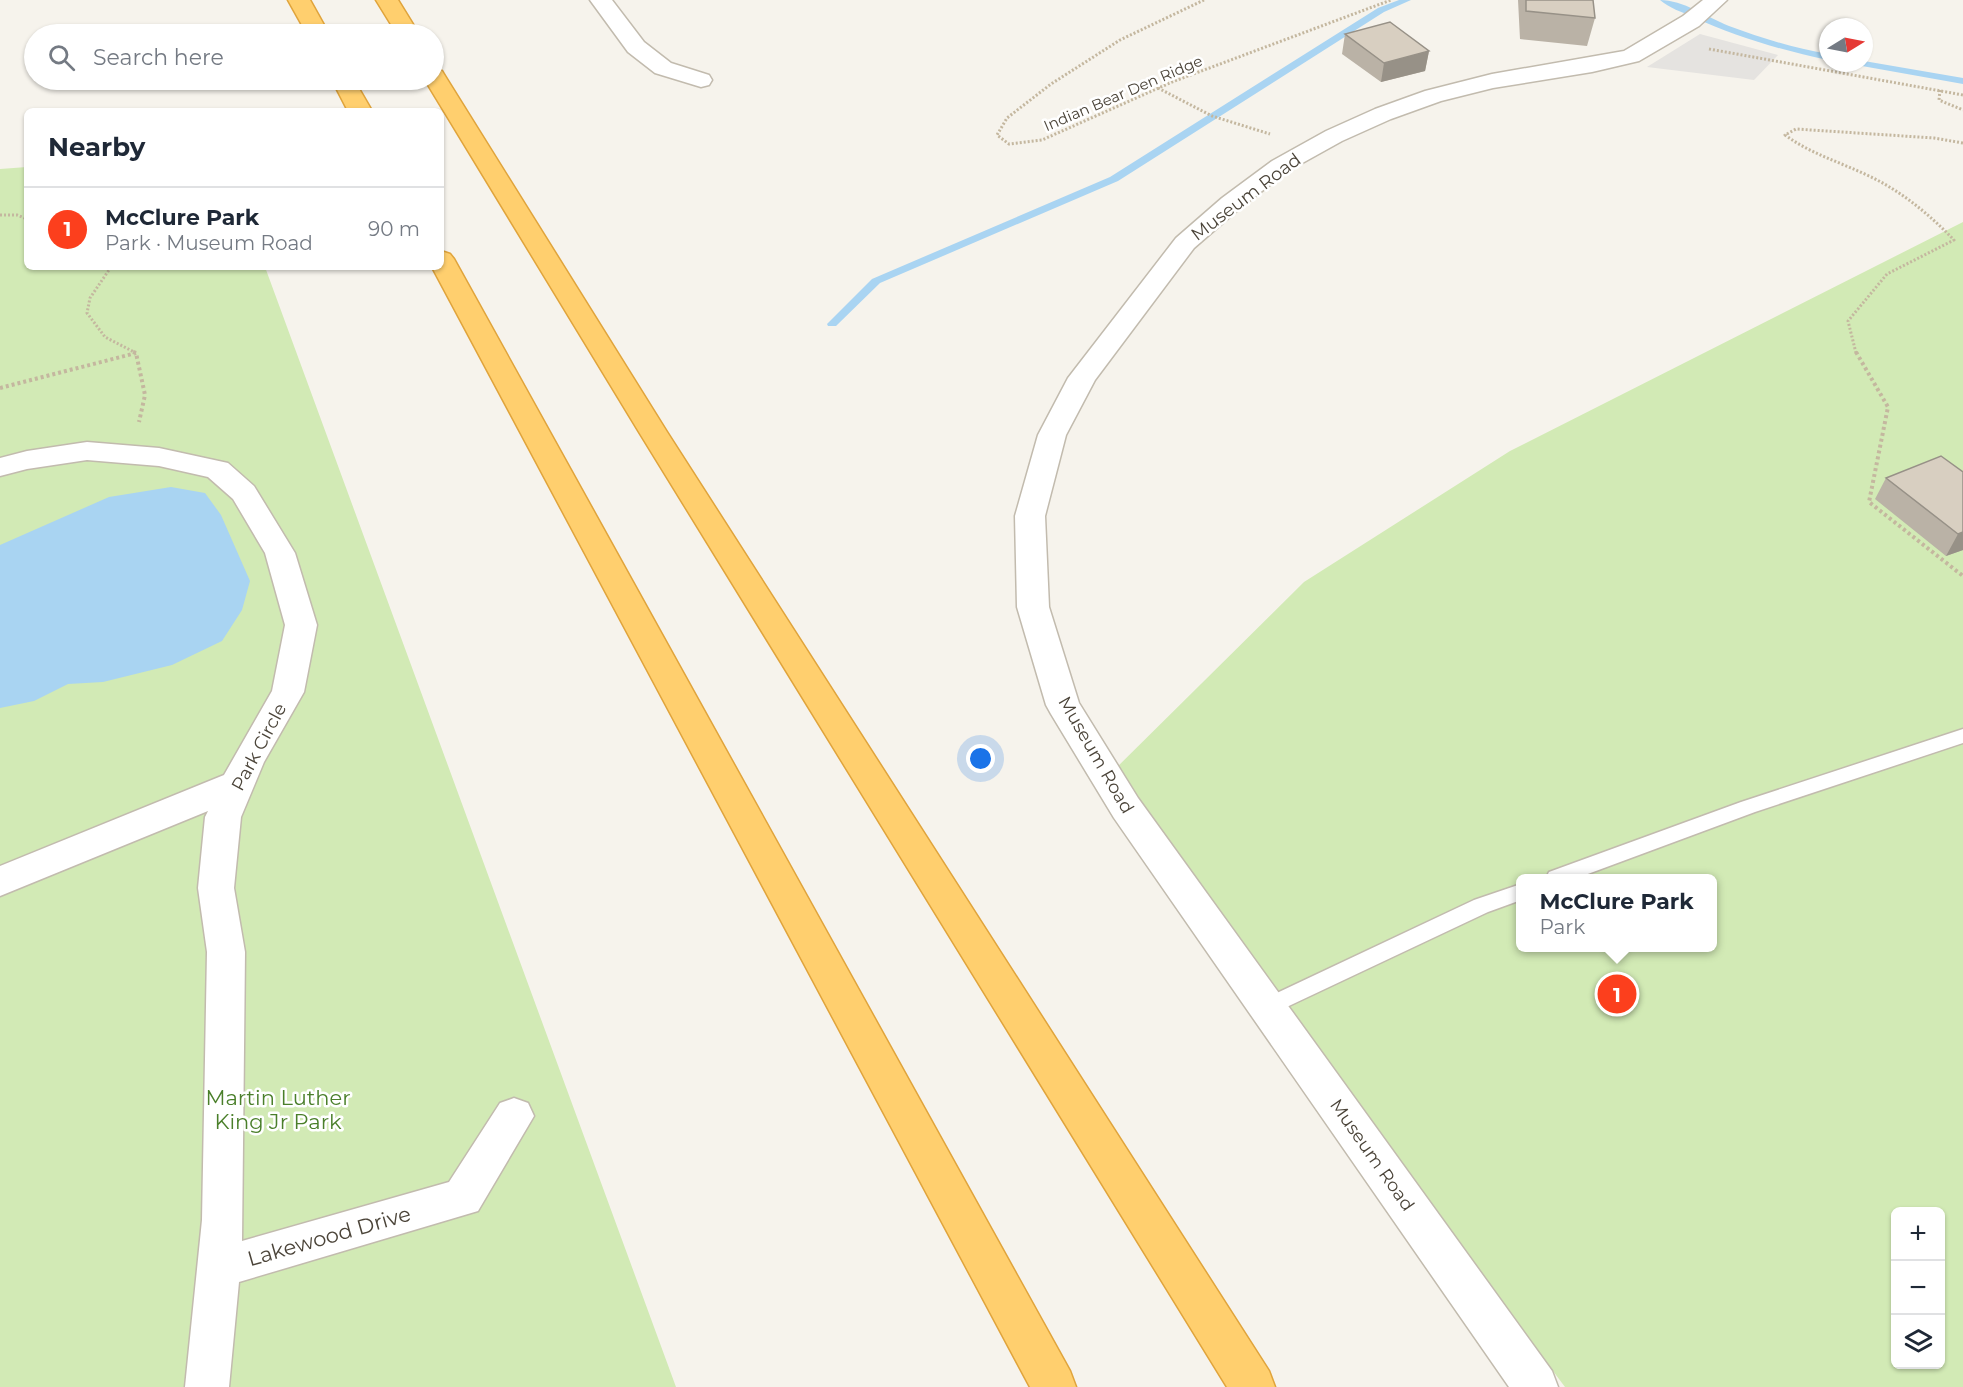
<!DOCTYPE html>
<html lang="en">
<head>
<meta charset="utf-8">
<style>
  :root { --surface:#fff; --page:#f6f6f7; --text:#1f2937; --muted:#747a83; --line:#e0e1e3; --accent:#fc3f1d }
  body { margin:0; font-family:Montserrat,sans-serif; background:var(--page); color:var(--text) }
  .controls { position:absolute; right:18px; bottom:18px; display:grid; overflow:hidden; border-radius:9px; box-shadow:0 2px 4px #0004 }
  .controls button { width:54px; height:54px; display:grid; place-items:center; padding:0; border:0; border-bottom:2px solid var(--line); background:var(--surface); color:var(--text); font:30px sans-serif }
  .compass { position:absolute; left:1819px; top:18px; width:54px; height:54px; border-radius:50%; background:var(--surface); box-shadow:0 2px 4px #0004; rotate:80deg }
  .you { position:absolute; left:981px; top:759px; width:21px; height:21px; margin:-15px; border:4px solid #fff; border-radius:50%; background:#1a73e8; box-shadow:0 0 0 9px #1a73e833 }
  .badge { display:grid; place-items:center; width:39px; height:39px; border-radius:50%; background:var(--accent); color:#fff; font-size:20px; font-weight:700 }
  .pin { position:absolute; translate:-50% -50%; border:3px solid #fff; box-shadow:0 2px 6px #0006 }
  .popup { position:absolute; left:1516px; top:874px; width:201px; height:78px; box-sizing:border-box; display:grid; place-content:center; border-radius:9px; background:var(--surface); filter:drop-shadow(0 2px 4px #0005); font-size:20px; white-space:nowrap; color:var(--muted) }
  .popup b { font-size:22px; color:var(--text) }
  .popup::after { content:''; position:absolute; left:50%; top:100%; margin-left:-12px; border:12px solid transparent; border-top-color:var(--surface) }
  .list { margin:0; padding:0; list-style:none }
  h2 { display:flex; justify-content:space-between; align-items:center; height:78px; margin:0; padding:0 24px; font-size:26px }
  h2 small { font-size:20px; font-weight:400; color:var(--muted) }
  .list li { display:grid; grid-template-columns:39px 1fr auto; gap:18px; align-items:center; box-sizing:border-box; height:84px; padding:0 24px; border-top:2px solid var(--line) }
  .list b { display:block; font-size:22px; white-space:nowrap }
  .list p { margin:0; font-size:20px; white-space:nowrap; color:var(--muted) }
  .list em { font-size:20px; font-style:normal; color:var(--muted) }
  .icon { flex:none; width:33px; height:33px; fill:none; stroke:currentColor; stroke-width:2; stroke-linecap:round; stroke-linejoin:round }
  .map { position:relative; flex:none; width:1963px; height:1387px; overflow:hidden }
  .search { position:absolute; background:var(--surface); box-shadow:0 2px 4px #0004; left:24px; top:24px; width:420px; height:66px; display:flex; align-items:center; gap:15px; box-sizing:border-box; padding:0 21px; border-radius:33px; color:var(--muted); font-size:22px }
  .panel { position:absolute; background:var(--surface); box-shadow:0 2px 4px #0004; left:24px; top:108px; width:420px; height:162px; border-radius:9px }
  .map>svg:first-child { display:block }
  .green { fill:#d2eab5; fill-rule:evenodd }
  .parking { fill:#e5e3e0 }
  .water { fill:#a9d4f2 }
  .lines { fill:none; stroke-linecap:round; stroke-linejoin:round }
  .stream { fill:#a9d4f2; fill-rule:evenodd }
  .service-casing { stroke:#c2bbae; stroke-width:3 }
  .minor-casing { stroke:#c2bbae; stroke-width:3 }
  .tertiary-casing { stroke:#c2bbae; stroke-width:3 }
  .motorway-casing { stroke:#e0a43c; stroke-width:3 }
  .path-far1 { stroke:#c4b79f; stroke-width:3; stroke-dasharray:2 2; stroke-linecap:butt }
  .path { stroke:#c4b79f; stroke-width:4; stroke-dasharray:3 3; stroke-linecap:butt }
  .service { fill:#fff; fill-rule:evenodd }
  .minor { fill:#fff; fill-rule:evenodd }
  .tertiary { fill:#fff; fill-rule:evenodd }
  .motorway { fill:#ffcf6e; fill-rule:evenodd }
  .wall { fill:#bab2a6 }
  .shaded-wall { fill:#979187 }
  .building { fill:#d8cfc1; stroke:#979187; stroke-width:1.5 }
  .labels { text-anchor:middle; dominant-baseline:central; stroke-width:5; stroke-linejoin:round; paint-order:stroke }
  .far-street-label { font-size:15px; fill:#4b4439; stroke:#fff }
  .street-label { font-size:18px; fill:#4b4439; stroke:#fff }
  .near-park-label { font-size:21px; fill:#4a7f2a; stroke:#fff }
  .near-street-label { font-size:21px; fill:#4b4439; stroke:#fff }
</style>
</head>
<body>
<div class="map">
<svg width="1963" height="1387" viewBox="0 0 1963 1387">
  <rect width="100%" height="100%" fill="#f6f3ec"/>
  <path class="green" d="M27 167V267H265L676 1387H0V169Z
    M1963 222V1387H1565L1107 777 1304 582 1510 451ZM1521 878H1713V948H1521ZM1896 1212H1940V1364H1896Z"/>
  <path class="parking" d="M1700 34 1778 55 1754 80 1647 67Z"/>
  <path class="water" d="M171 487 205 493 221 515 250 581 242 610 222 641 172 665 103 682 68 684 34 701 0 708V545L109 497Z"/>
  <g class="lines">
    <path class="stream" d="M1399 0H1411L1384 12 1118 181 880 283 836 326H828L827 324 872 279 1110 177 1378 8Z
      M1660 0C1683 0 1707 17 1729 26 1761 38 1794 48 1828 54V60C1781 50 1736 37 1693 17 1682 12 1669 8 1660 0Z
      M1864 61 1963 78V84L1862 66 1857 63H1864Z"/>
    <defs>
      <path id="service" d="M1963 729V743L1755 812 1577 878H1546L1549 872 1741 802Z
        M1521 884V900L1488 912 1274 1013 1267 1016 1260 1013 1257 1007 1260 1001 1474 900Z"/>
      <path id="minor" d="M590 0H612L644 42 671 63 709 75 712 80 709 85 701 87 655 73 628 52Z
        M87 442 159 448 228 463 254 486 295 553 317 625 304 692 264 762 241 817 234 888 245 952 242 1241 449 1182 500 1103 514 1098 528 1103 534 1116 478 1211 239 1282 229 1387H185L202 1220 207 952 198 888 205 817 208 811 0 896V866L224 775 272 691 285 625 265 553 233 499 208 477 159 466 87 460 27 469 0 476V458L27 451Z"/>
      <path id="tertiary" d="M1703 0H1727L1699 26 1639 61 1592 72 1493 88 1441 101 1391 119 1342 141 1288 171 1240 208 1194 248 1095 380 1066 435 1045 516 1049 607 1079 703 1138 798 1552 1371 1558 1387H1509L1114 818 1051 714 1046 705 1017 607 1015 516 1038 435 1068 378 1176 238 1222 198 1272 161 1326 131 1375 109 1425 91 1492 74 1624 51 1683 16Z"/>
      <path id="motorway" d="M288 0H310L329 34H307Z
        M376 0H398L419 34H397Z
        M434 69 442 71 445 76 667 432 1269 1371 1275 1387H1227L639 432 425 80H434Z
        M332 80H354L372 111H348Z
        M441 251 450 254 454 259 1070 1371 1076 1387H1030L432 267H441Z"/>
    </defs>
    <use href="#service" class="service-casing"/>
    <use href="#minor" class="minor-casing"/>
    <use href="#tertiary" class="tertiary-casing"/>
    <use href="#motorway" class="motorway-casing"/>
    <path class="path-far1" d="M1204 0 1120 40 1051 84 1007 118 997 135 1009 144 1042 140 1172 82 1391 0
      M1709 49 1963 95
      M1158 88 1212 116 1270 134
      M1940 90 1939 100 1963 110
      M0 215H17L27 219
      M111 267 90 298 87 313 105 337 136 353
      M1856 353 1848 321 1887 274 1954 240C1929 214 1901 191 1869 176 1840 162 1811 154 1785 135L1796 129 1934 138 1963 143"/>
    <path class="path" d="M133 352 136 353 145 395 139 422
      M1856 352 1888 407 1869 502 1963 576
      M0 388 136 353"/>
    <use href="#service" class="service"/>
    <use href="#minor" class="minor"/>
    <use href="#tertiary" class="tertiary"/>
    <use href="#motorway" class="motorway"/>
  </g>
  <path class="wall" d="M1518 0H1593L1595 18 1587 46 1520 39Z
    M1345 34 1429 51 1425 71 1381 82 1342 54Z
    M1963 472V550L1946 556 1875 499 1886 478Z"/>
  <path class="shaded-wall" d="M1429 51 1425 71 1381 82 1384 63Z
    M1963 532V550L1946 556 1958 534Z"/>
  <path class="building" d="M1526 0H1593L1595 18 1526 11Z
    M1390 22 1429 51 1384 63 1345 34Z
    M1941 456 1963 472V532L1958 534 1886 478Z"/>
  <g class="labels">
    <g class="far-street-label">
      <text transform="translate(1123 93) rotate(-23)">Indian Bear Den Ridge</text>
    </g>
    <g class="street-label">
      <text transform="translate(1246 197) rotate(-37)">Museum Road</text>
      <text transform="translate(259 747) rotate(-62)">Park Circle</text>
      <text transform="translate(1096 755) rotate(60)">Museum Road</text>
      <text transform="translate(1372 1155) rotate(55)">Museum Road</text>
    </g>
    <g class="near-park-label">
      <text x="278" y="1097">Martin Luther<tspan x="278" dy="24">King Jr Park</tspan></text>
    </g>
    <g class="near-street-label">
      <text transform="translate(329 1236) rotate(-16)">Lakewood Drive</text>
    </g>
  </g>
</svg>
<div class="controls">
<button>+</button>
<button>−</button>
<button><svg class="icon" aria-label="layers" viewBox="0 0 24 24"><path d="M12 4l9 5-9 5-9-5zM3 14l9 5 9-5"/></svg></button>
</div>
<svg class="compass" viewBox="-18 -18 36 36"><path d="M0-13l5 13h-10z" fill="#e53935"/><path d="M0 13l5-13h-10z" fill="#747a83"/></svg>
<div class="you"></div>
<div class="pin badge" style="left:1617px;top:994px">1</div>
<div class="popup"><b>McClure Park</b>Park</div>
<div class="search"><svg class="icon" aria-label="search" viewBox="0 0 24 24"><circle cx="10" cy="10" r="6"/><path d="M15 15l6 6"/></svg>Search here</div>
<section class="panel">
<h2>Nearby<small></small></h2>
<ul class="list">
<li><span class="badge">1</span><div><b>McClure Park</b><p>Park · Museum Road</p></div><em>90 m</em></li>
</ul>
</section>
</div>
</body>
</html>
